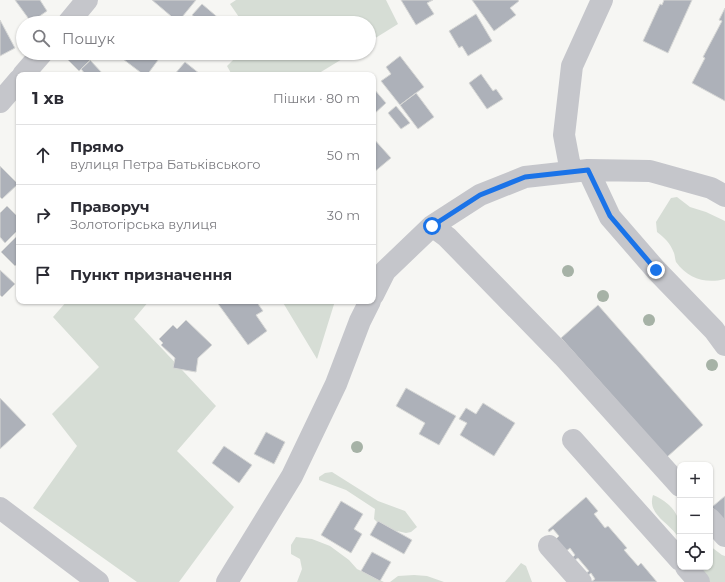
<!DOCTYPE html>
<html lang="uk">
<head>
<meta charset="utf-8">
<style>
  :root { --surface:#fff; --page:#f7f7f7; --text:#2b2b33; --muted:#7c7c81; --line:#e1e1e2 }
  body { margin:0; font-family:Montserrat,sans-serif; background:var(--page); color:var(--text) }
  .controls { position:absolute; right:12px; bottom:12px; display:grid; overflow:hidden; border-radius:8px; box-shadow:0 1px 3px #0004 }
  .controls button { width:36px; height:36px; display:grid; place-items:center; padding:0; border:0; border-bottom:1px solid var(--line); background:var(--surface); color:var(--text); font:20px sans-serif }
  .stop { position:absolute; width:12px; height:12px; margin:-9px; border:3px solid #1a73e8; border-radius:50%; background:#fff }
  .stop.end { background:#1a73e8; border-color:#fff; box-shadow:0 1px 4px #0008 }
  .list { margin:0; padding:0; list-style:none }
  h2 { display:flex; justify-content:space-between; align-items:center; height:52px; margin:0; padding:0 16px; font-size:17px }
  h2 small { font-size:13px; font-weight:400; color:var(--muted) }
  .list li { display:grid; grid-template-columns:26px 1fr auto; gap:12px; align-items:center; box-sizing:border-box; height:60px; padding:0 16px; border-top:1px solid var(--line) }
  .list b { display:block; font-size:15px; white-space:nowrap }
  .list p { margin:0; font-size:13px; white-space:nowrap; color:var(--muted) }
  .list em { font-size:13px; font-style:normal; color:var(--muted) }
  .icon { flex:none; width:22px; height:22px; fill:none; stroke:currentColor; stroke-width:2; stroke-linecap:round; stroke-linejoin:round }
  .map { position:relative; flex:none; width:725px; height:582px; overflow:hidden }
  .search { position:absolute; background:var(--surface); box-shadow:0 1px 3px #0004; left:16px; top:16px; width:360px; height:44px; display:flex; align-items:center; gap:10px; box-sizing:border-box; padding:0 14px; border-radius:22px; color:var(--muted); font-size:15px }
  .panel { position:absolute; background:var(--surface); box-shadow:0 1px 3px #0004; left:16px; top:72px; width:360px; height:232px; border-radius:8px }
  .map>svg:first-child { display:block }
  .green { fill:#d6ddd5 }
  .building { fill:#adb1b9; stroke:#d7d8d6 }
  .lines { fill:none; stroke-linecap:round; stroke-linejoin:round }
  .minor { stroke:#c5c6cb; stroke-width:22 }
  .tree { fill:#a6b2a6 }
  .route { stroke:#1a73e8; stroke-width:5 }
</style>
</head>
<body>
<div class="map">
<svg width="725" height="582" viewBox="0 0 725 582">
  <rect width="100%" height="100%" fill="#f6f6f3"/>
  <path class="green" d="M236 0H386L398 24 369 42V23H243L230 4Z
    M240 53H352L316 75H232L227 66Z
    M677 197 690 207 706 212 725 221V279C706 284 688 279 676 262 675 259 675 256 674 253 670 243 665 238 657 232L656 222 671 198Z
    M67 301H149L134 319 216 406 177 451 234 507 179 582H137L33 508 77 446 52 414 99 367 53 317Z
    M282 301H335L317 359Z
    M332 472 378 501 405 511 417 527 411 532 406 533 383 528 374 519 375 509 346 490 319 480V477L325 473Z
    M653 495C665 500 675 508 679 521 682 527 680 536 680 543 679 540 678 536 676 534 667 522 647 513 653 495Z
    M296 537 312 539 330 546 349 560 357 569 384 582H297L302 569 300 559 291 554V545Z
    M710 546 722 555 725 556V582H708L692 567H710Z
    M521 563 526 566 532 582H505Z
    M414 575 427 576 444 582H390L398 576Z"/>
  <path class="building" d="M15 0H40L47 11 31 22Z
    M152 0H196L178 22Z
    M401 0H433L427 3 434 14 416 25Z
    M472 0H518L519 1 510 8 516 15 494 31Z
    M664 0H692L668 53 643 41 660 4 662 5Z
    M202 4 222 21 220 23H202L192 15Z
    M725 8V101L692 83 705 58 703 57 722 21 719 20Z
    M476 14 492 41 468 56 462 46 459 48 449 31Z
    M0 20 15 48 0 56Z
    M67 53H89L93 58 79 71 64 56Z
    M115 53H156L161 56 147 75H144Z
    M400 56 424 87 400 105 381 81 391 74 386 67Z
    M90 60 103 74V75H86L81 69Z
    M185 62 200 74 199 75H174Z
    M481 74 493 91 496 89 503 99 487 109 469 83Z
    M374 89 386 103 373 115V90Z
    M416 93 434 117 418 129 400 105Z
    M396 106 410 123 401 129 388 113Z
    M373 138 391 158 373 173Z
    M0 166 18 184 2 199 0 197Z
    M7 206 19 218V229L5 243 0 237V213Z
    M19 234V262L15 266 1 252Z
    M0 270 15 284 2 297 0 295Z
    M216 301H256L263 311 256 315 267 331 248 345Z
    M598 305 703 425 667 457 561 338Z
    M186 320 212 345 198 358 196 372 173 368 175 358 161 345 163 343 159 339 173 325 177 329Z
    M406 388 456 416 439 445 419 434 425 423 396 406Z
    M0 398 26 425 0 449Z
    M483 403 515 423 494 456 460 435 467 423 459 419 466 408 476 414Z
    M266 432 285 442 274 464 254 454Z
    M224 446 252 465 239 483 212 463Z
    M725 496V523L712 507Z
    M586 497 598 511 594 514 605 528 608 526 627 548 624 550 638 566 641 563 657 582H591L595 579 591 573 587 576 585 574 589 571 578 558 573 561 571 559 575 555 570 548 565 552 555 540 559 536 553 529 549 532 548 530Z
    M341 501 363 514 354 529 362 534 351 553 321 535Z
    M378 521 412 540 404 554 370 535Z
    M372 552 391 562 380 581 361 571Z"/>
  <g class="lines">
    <path class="minor" d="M68 23 87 0
      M23 75 42 53
      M0 102 19 80
      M588 170 610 217 656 270 714 330 725 345
      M571 172 564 135 572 66 602 0
      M432 226 447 237 563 356 680 486
      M373 295 385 271 432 226 480 195 525 177 588 170 650 171 711 188 725 196
      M573 440 680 560
      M0 508 98 582
      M710 519 725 536
      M549 546 581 582
      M686 567 699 582
      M227 582 292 476 336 384 360 321 370 301"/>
  </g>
  <g class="tree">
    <circle cx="568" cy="271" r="6"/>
    <circle cx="603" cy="296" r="6"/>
    <circle cx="649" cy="320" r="6"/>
    <circle cx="712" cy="365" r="6"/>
    <circle cx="357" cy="447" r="6"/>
  </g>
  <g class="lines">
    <path class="route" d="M432 226 480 195 525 177 588 170 610 216 656 270"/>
  </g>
</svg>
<div class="controls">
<button>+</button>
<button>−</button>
<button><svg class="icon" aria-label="locate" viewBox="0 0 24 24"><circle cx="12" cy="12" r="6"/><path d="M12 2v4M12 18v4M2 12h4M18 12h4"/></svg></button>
</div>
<div class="stop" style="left:432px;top:226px"></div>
<div class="stop end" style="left:656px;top:270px"></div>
<div class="search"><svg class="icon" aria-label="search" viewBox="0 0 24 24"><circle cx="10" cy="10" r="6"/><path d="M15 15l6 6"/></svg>Пошук</div>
<section class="panel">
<h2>1 хв<small>Пішки · 80 m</small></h2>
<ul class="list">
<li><svg class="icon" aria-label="ahead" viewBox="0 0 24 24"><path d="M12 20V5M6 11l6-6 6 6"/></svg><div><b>Прямо</b><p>вулиця Петра Батьківського</p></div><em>50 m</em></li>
<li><svg class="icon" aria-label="right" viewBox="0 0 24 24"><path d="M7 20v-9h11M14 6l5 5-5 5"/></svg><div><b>Праворуч</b><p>Золотогірська вулиця</p></div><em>30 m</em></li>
<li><svg class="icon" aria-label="arrive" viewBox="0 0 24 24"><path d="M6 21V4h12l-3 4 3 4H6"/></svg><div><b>Пункт призначення</b></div></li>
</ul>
</section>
</div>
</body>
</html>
